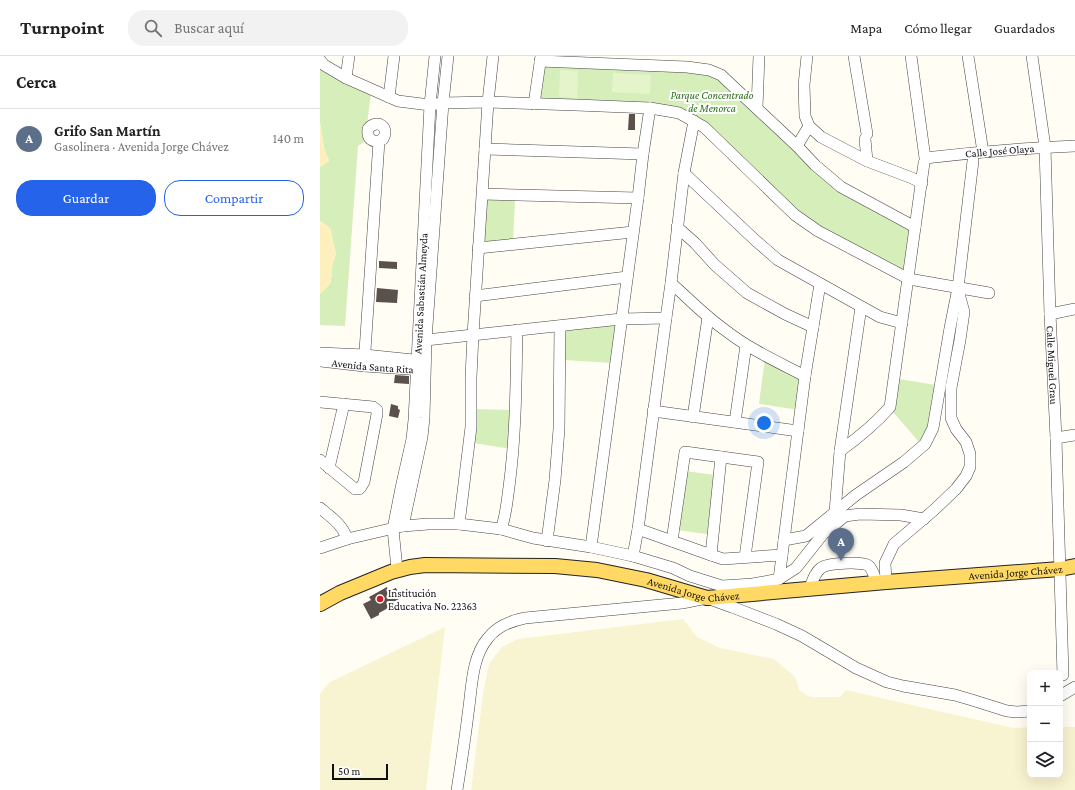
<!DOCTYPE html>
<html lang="es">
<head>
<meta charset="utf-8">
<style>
  :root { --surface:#fff; --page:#f2f2f2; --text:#202124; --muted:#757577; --line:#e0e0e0; --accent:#2563eb }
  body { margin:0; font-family:"Crimson Pro",serif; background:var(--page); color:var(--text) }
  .controls { position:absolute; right:12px; bottom:12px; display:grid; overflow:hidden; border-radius:8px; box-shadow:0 4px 16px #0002 }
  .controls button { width:36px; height:36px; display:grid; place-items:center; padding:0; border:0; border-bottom:1px solid var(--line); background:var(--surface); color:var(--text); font:20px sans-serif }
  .scale { position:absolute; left:12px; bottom:10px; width:56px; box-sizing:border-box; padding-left:4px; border:2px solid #111; border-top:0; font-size:11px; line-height:14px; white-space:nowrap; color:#111; -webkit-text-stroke:3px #fff; paint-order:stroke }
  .you { position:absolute; left:444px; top:367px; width:14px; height:14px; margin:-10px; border:3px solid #fff; border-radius:50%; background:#1a73e8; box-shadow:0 0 0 6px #1a73e833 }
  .badge { display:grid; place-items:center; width:26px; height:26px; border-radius:50%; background:var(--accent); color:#fff; font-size:13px; font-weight:700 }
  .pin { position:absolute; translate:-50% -33px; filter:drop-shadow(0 1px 2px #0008) }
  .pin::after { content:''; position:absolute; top:21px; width:14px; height:12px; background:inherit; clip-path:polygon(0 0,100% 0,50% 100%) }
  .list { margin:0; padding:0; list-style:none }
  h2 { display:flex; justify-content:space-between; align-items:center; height:52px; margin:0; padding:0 16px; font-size:17px }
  h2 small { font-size:13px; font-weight:400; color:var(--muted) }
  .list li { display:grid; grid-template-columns:26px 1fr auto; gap:12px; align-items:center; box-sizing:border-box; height:60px; padding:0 16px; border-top:1px solid var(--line) }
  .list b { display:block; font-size:15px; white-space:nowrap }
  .list p { margin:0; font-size:13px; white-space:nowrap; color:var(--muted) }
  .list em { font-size:13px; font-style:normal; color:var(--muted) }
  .actions { display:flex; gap:8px; padding:12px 16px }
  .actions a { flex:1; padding:9px 0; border:1px solid var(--accent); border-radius:16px; text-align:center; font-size:14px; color:var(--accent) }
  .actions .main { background:var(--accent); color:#fff }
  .icon { flex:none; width:22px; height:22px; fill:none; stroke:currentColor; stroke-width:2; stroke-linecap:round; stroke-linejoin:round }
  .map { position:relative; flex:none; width:755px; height:734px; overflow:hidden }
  header { display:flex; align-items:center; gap:24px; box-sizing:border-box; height:56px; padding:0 20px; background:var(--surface); border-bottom:1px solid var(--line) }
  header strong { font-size:19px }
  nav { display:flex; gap:22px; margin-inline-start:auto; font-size:14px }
  .search { width:280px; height:36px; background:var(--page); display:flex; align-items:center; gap:10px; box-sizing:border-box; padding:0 14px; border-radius:16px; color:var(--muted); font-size:15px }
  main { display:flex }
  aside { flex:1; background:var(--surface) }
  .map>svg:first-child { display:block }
  .farmland { fill:#f8f4d1 }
  .green { fill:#d5eeba }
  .sand { fill:#fef0bd }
  .pitch { fill:#e6f4cc }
  .building { fill:#5a514c }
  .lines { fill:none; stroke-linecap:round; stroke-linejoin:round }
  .minor-casing { stroke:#444; stroke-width:12 }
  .major-casing { stroke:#222; stroke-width:16 }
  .minor { stroke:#fff; stroke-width:11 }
  .major { stroke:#ffd964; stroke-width:14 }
  .poi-dot { fill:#cc1d26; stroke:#fff; stroke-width:1.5 }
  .labels { text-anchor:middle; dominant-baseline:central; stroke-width:4; stroke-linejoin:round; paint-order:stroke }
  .park-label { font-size:11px; font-style:italic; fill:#2c6f1a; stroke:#fff }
  .street-label { font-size:11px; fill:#111; stroke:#fff }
  .poi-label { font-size:11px; fill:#111; stroke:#fff; text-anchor:start }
</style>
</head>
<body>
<header>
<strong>Turnpoint</strong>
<div class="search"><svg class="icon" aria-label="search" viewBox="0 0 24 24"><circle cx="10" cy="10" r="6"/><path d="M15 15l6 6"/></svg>Buscar aquí</div>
<nav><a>Mapa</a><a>Cómo llegar</a><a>Guardados</a></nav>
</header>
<main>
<aside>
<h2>Cerca<small></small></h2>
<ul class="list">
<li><span class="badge" style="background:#5c6f8a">A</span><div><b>Grifo San Martín</b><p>Gasolinera · Avenida Jorge Chávez</p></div><em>140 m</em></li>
</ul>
<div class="actions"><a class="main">Guardar</a><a>Compartir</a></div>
</aside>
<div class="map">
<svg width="755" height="734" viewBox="0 0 755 734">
  <rect width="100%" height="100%" fill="#fffdf4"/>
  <path class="farmland" d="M363 563 377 581 400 592 454 603 476 622 479 634 490 641H520L526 634 640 660 694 672 710 671V719H740V671H755V734H151L163 638 169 608 182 591 198 583Z
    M125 571 106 734H0V638L10 626Z"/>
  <path class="green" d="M225 9 373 15 389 18 404 25 481 99 591 172 584 215 491 167 370 58 220 44Z
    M0 12 10 19 51 37 47 68 43 74 44 86 38 90 25 270 0 269V238L10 228 12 219V210L16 198 10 172 0 165V111L9 105 4 92 0 67Z
    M195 143 193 185 163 188 164 144Z
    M293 267 297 271 292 307 244 304 245 275Z
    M445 303 481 321 479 354 440 348 439 347Z
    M579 323 616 329 607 374 604 382 599 386 573 356Z
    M155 353 192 354 191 393 153 387Z
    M365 415 395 419 387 478 356 474Z"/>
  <path class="sand" d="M0 67 4 92 9 105 0 111Z
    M0 165 10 172 16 198 12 210V219L10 228 0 238Z"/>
  <path class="pitch" d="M240 14 258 15 257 42 239 41Z
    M293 17 331 19 330 38 292 36Z"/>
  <path class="building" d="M309 58H315V74H308Z
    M59 205 77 206V213L59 212Z
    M57 232 78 234 77 247 56 246Z
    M75 319 89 320V328L74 327Z
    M71 348 78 350V353L80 354 78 362 69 360Z
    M67 531 69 535 76 532 81 542 69 548 70 551 59 557V559L51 563 43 548 51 544 49 541Z"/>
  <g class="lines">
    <defs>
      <g id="minor">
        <path d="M487 0 484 29 485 60 489 70 501 81 547 105 592 122 602 127"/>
        <path d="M534 0 547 78"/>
        <path id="s1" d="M591 0 605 102C655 96 705 92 755 90"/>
        <path d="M648 0 663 96"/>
        <path id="s2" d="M712 0 725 91 730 258 736 382 743 619"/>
        <path d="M0 4 4 9 26 22 78 45 110 49 123 47 168 46 256 49 330 52 348 55 359 57 384 71 475 159 498 175 589 223 669 237"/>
        <path d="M220 5 367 11 389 14 401 19 477 90 495 109 521 131 595 171"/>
        <path d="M26 22 29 0"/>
        <path d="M69 41 74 0"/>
        <path d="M214 48 221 0"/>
        <path d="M437 52 439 0"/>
        <path d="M545 83 547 105"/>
        <path d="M477 90 489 70"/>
        <path d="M165 93 323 98"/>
        <path d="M364 117 435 184 458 204 560 261 582 267"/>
        <path d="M163 138 318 142"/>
        <path d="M357 171 375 187 395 209 427 237 465 258 493 271"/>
        <path d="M158 192 313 176"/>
        <path d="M351 227C369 243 385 260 405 274 429 293 458 306 485 320"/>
        <path d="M155 240 307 221"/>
        <path d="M730 258 755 253"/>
        <path d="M106 284 301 263 346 262"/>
        <path d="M0 297 45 299 103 305"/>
        <path id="s3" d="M0 305 44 310 103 314"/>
        <path d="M44 310 59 85 63 83C70 71 57 62 48 73 47 81 50 86 59 85"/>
        <path d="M0 346 53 351 57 354V358L44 426 41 431 39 433H35L0 404"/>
        <path d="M333 355 478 375"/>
        <path d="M373 361 388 261"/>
        <path d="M415 366 426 289"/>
        <path d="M736 382 755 379"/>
        <path d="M520 395C538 382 555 368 570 351L604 107"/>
        <path d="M9 412 24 348"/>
        <path d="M0 452C11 461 23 469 27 483L0 492"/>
        <path d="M515 456 520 395 541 251"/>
        <path d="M139 468 151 371V321L153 279 168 46 173 0"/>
        <path d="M83 470 102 381 104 362 106 284 123 47 128 0"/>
        <path d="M181 473C186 460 187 445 189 431 196 379 196 326 197 274"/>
        <path d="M318 473 391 499 403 503 462 499"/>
        <path d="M27 483 83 470 108 468H139L181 473 213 482 271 491 313 500 353 512 370 520 402 530 433 528 459 523 476 512 503 478 525 460 540 458 581 459 604 463"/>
        <path d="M464 484 486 480 536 439 584 406 605 388 613 372 630 272 638 232 653 105"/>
        <path d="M227 485 235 424 239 373 240 270"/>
        <path d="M352 485 365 396 438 406 425 501"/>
        <path d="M271 491 318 142 323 98 330 52"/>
        <path d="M391 499 401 401"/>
        <path d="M313 500 318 473 346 262 351 227 364 117 374 65"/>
        <path id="s4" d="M77 513 73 473 81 432 92 383 94 364 110 49 115 0"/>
        <path d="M459 523 485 320 500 228"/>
        <path d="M566 526 565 507 574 488 614 454 636 433 646 420 650 411V398L646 386 636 373 631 362V332L640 284 644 256 638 234"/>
        <path d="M489 534C492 527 494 517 501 512 507 507 543 505 549 510 553 514 555 522 557 527"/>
        <path d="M740 640 755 631"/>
        <path d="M137 734C141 709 145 683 148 658 152 633 151 602 168 582 177 570 190 565 205 562L362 547 387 542 412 551 456 568 482 580 536 612 567 626 583 630 635 639 652 644 687 655 697 656 710 655"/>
      </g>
      <g id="major">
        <path id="s5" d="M0 548 20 537 71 516 90 511 105 509 235 510 277 514 326 524 387 542 566 526 740 513 755 510"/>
      </g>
    </defs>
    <use href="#minor" class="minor-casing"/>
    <use href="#major" class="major-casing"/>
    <use href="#minor" class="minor"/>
    <use href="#major" class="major"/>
  </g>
  <circle class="poi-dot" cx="60" cy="543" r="4"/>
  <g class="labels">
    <g class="park-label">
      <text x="392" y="39">Parque Concentrado<tspan x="392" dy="13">de Menorca</tspan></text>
    </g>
    <g class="street-label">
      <text stroke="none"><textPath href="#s1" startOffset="178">Calle José Olaya</textPath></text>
      <text stroke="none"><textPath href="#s4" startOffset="278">Avenida Sabastián Almeyda</textPath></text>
      <text stroke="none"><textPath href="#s2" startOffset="310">Calle Miguel Grau</textPath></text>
      <text stroke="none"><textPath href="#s3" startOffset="53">Avenida Santa Rita</textPath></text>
      <text stroke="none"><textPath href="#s5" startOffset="708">Avenida Jorge Chávez</textPath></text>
      <text stroke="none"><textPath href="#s5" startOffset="384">Avenida Jorge Chávez</textPath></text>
    </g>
    <g class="poi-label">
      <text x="68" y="537">Institución<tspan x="68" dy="13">Educativa No. 22363</tspan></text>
    </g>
  </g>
</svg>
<div class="controls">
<button>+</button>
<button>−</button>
<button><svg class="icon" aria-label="layers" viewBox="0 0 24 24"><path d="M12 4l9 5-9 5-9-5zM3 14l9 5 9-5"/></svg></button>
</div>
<div class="scale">50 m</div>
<div class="you"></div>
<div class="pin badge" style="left:521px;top:505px;background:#5c6f8a">A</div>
</div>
</main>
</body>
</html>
